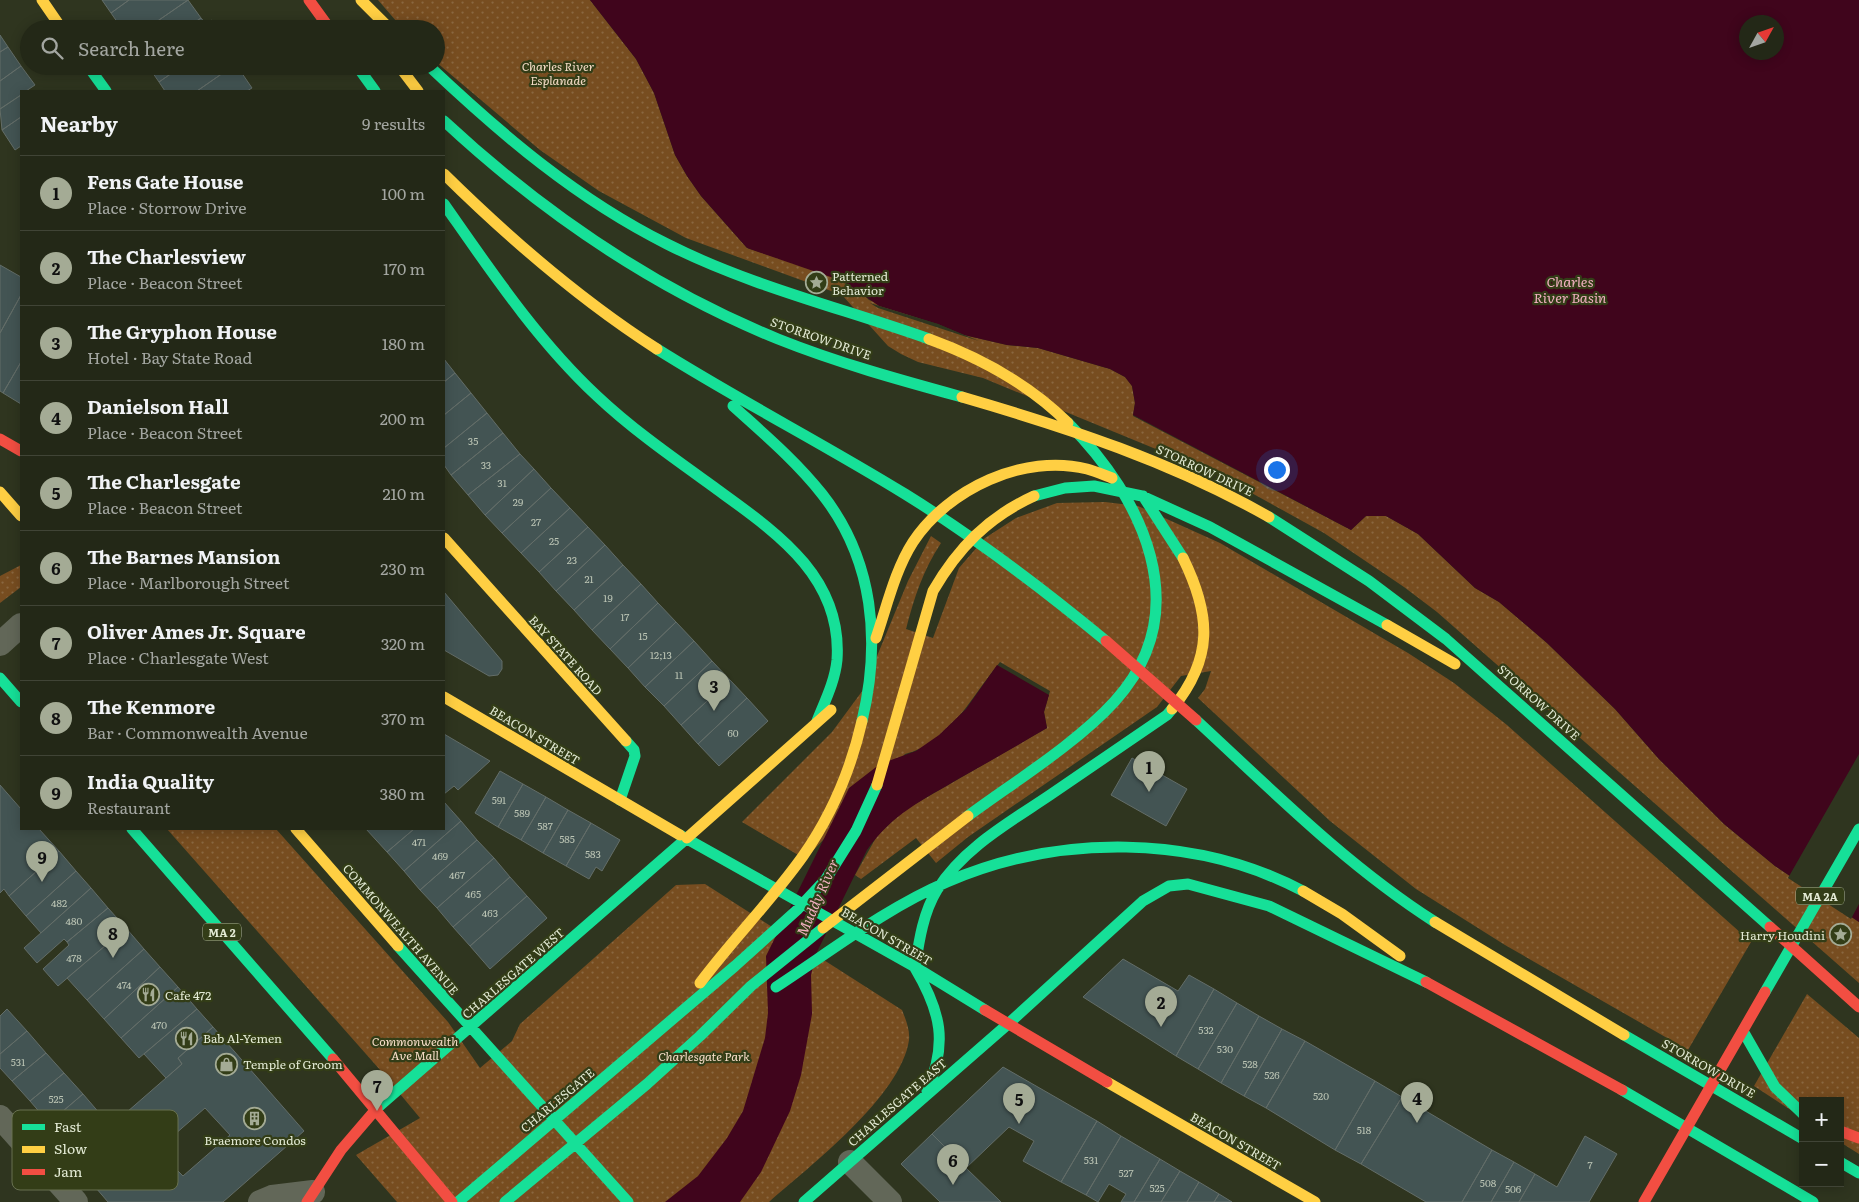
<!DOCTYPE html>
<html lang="en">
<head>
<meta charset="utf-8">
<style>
  :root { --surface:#232817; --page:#2b3020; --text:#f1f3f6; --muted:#a3a6a1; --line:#404436; --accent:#a4ab95 }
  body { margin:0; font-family:Literata,serif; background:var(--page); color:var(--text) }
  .controls { position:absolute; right:15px; bottom:15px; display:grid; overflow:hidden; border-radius:0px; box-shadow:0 2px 12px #0003 }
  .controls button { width:45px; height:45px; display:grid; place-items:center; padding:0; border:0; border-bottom:1px solid var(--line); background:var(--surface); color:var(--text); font:25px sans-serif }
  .compass { position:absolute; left:1739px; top:15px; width:45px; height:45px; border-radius:50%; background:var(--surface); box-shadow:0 2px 12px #0003; rotate:50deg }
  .you { position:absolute; left:1276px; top:469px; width:18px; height:18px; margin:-12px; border:4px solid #fff; border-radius:50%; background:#1a73e8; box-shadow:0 0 0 8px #1a73e833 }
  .badge { display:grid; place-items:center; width:32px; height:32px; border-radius:50%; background:var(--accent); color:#111; font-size:16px; font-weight:700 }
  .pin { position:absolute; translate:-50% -41px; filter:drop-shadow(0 1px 2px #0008) }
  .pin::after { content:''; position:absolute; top:26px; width:18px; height:15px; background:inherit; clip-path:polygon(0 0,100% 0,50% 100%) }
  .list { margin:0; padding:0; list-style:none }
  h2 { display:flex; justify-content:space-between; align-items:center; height:65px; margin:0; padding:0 20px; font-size:21px }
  h2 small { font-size:16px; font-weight:400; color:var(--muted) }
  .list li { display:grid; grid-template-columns:32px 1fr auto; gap:15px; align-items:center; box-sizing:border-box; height:75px; padding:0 20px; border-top:1px solid var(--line) }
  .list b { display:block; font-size:19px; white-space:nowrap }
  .list p { margin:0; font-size:16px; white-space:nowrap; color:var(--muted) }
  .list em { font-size:16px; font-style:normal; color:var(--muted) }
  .icon { flex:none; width:28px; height:28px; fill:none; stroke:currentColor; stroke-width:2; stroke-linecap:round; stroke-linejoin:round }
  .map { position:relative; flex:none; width:1859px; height:1202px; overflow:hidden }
  .search { position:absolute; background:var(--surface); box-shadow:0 2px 12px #0003; left:20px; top:20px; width:425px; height:55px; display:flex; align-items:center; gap:12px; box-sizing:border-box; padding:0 18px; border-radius:28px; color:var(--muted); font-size:19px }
  .panel { position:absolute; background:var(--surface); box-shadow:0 2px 12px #0003; left:20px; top:90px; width:425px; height:740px; border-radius:0px }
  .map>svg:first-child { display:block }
  .green { fill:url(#green-dots) }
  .water { fill:#40051c; fill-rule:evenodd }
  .pier { fill:#2f351f }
  .building { fill:#435453; stroke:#636d68; fill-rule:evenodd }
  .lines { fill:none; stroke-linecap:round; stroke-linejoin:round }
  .street { stroke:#626758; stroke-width:24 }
  .fast { stroke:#16e098; stroke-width:11 }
  .slow { stroke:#ffcf43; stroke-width:11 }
  .jam { stroke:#f24e42; stroke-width:11 }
  .labels { text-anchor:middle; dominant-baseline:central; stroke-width:4.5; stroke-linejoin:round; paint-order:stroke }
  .number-label { font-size:10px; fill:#bbc4b4 }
  .shield { fill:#333d17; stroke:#aeb69b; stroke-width:1 }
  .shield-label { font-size:11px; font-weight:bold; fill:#e3ead4 }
  .park-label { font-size:12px; font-style:italic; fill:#f7ddc8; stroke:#333d17 }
  .poi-label { font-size:12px; fill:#e3ead4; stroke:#333d17; text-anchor:start }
  .street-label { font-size:12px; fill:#e3ead4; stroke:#333d17 }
  .water-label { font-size:14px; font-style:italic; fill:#f2b0c1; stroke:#333d17 }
  .key { fill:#333d17; stroke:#687150; stroke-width:1 }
  .key-label { font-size:14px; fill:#e3ead4 }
</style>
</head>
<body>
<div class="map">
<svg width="1859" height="1202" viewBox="0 0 1859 1202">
  <defs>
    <pattern id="green-dots" width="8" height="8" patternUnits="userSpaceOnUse" patternTransform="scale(1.25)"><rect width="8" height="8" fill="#774d20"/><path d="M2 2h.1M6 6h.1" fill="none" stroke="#8a6740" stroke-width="1.8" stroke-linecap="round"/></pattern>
  </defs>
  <rect width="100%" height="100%" fill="#2f351f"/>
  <path class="green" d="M378 0H590L636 59 654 93 675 155 687 176 701 196 747 248 827 274 858 290 869 300 964 335 1007 345 1038 348 1110 369 1125 377 1132 386 1135 403 1133 416 1351 530 1366 516H1386L1418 534 1475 588 1499 602 1547 643 1615 709 1658 758 1724 824 1775 866 1859 922V983L1437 612 1404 587 1324 533 1219 475 983 378 918 362 901 354 888 346 842 295 686 238 599 191 540 150 436 62V29H403Z
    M1105 502 1138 506 1220 543 1408 653 1454 683 1507 725 1751 942 1688 1050 1505 945 1416 889 1330 821 1198 698 1205 689 1211 671 1181 676 1157 707 968 837 936 863 916 838 861 879 855 875 877 836 903 811 1047 728 1044 712 1050 691 1000 662C973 694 950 743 905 754L805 859 742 822 832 732 863 690 908 581 931 536 941 543C923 570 914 598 906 629L933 638 959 568 985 538 1016 518 1057 503Z
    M21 565V587L0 603V576Z
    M167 829H276L448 1022 480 1068 512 1041 520 1024 676 885 705 884 902 1010C906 1020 910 1030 909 1040 901 1096 810 1166 769 1202H397L356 1155 420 1118 381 1071Z
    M1807 994 1859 1038V1154L1840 1142V1101H1803V1118L1754 1086Z"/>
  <path class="water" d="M590 0H1859V922L1775 866 1724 824 1658 758 1615 709 1547 643 1499 602 1475 588 1418 534 1386 516H1366L1351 530 1133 415 1135 403 1132 386 1125 377 1110 369 1038 348 1007 345 964 335 938 324 879 306 845 282 747 248 701 196 687 176 675 155 654 93 636 59ZM1746 22H1776V52H1746Z
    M997 665 1049 695 1044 712 1047 728C1018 745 989 762 960 778 923 800 893 813 867 850L816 954 811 975 812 1014 801 1075 790 1111 761 1172 740 1202H665L698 1176 727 1138 743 1111 765 1038 768 1013 766 956 849 788 880 764 916 751 939 735 966 709Z"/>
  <path class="pier" d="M870 303 938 324 979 341 878 308Z
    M1859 754V904L1851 919 1788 878Z"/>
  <path class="building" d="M102 0H129L111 13Z
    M129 0H188L146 29H122L111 13Z
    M188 0 201 18 185 29H146Z
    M201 18 206 24 212 20 218 29H185Z
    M0 35 8 47 0 52Z
    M8 47 21 66 0 81V52Z
    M21 66 35 85 26 91H21V95L0 109V81Z
    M148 66H182L159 82Z
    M182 66H233L197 91H165L159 82Z
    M233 66H237L252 88 247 91H197Z
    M21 95V117L2 130 0 109Z
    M21 117V146L15 150 2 130Z
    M0 265 21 277V295L0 333Z
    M21 295V362L3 393 0 391V333Z
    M444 359 455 373 444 382Z
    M21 362V404L3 393Z
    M455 373 471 393 444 415V382Z
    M471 393 487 413 444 448V415Z
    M487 413 503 433 451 475 444 465V448Z
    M503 433 520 454 468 495 451 475Z
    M520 454 534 469 485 515 468 495Z
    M534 469 551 488 502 533 485 515Z
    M551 488 570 508 521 553 502 533Z
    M570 508 588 527 539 572 521 553Z
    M588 527 605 545 556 591 539 572Z
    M605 545 623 565 574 610 556 591Z
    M623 565 641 584 592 630 574 610Z
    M641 584 658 603 610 649 592 630Z
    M444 592 502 661V669L498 675 489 676 444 650Z
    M658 603 676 622 628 668 610 649Z
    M676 622 694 641 645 687 628 668Z
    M694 641 712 661 664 706 645 687Z
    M712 661 730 680 681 725 664 706Z
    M730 680 747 698 698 744 681 725Z
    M747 698 768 721 719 766 698 744Z
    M444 734 490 761 458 790 454 786 444 794Z
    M1132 758 1187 789 1166 826 1111 795Z
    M500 771 523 784 498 827 475 813Z
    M523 784 546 797 521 840 498 827Z
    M0 785 21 809V829H39L59 851 9 896 4 889 0 893Z
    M546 797 568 810 543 853 521 840Z
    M444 802 461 821 404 871 387 852 414 829H444Z
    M568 810 591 823 566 866 543 853Z
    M461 821 477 840 420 890 404 871Z
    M591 823 620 840 602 871 596 867 589 879 566 866Z
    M366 829H414L387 852Z
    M477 840 494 858 437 908 420 890Z
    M59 851 76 871 26 916 9 896Z
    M494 858 510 877 453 927 437 908Z
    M76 871 91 888 41 933 26 916Z
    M510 877 527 896 470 946 453 927Z
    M91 888 108 908 67 942 64 939 37 963 24 948Z
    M527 896 547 918 490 969 470 946Z
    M108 908 126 928 58 986 43 969 69 945 67 942Z
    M126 928 144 949 87 1000 67 978Z
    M144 949 160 967 104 1019 87 1000Z
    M1123 959 1178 991 1189 975 1214 989 1176 1056 1083 997Z
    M160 967 178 987 121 1038 104 1019Z
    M178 987 197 1009 139 1058 121 1038Z
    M1214 989 1237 1003 1198 1069 1176 1056Z
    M1237 1003 1259 1016 1221 1083 1198 1069Z
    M7 1009 27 1031 0 1054V1016Z
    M197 1009 213 1027 178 1058 182 1064 166 1078 144 1054Z
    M1259 1016 1282 1029 1244 1096 1221 1083Z
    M213 1027 304 1131 223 1202H108L72 1160 182 1064 178 1058ZM205 1108 230 1135 183 1176 178 1171 159 1188 146 1174 166 1156 159 1148Z
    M1282 1029 1305 1041 1266 1108 1244 1096Z
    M27 1031 46 1053 12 1081 0 1068V1054Z
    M1305 1041 1375 1081 1335 1150 1266 1108Z
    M46 1053 64 1073 30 1101 12 1081Z
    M1003 1067 1097 1121 1061 1182 1023 1161 1034 1141 1009 1127 966 1168 932 1134Z
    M64 1073 83 1094 49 1123 30 1101Z
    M1375 1081 1402 1097 1361 1164 1335 1150Z
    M83 1094 101 1115 68 1144 49 1123Z
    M1402 1097 1492 1150 1462 1202H1426L1361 1164Z
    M1097 1121 1121 1136 1086 1195 1061 1182Z
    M932 1134 966 1168 1001 1202H940L901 1164Z
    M1121 1136 1160 1159 1134 1202H1121L1126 1194 1109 1184 1098 1202 1086 1195Z
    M1585 1136 1617 1154 1589 1202H1519L1535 1174 1557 1187Z
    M1492 1150 1514 1162 1491 1202H1462Z
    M1160 1159 1180 1171 1161 1202H1134Z
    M1514 1162 1535 1174 1519 1202H1491Z
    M1180 1171 1199 1182 1187 1202H1161Z
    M1199 1182 1219 1194 1214 1202H1187Z
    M1219 1194 1232 1202H1214Z"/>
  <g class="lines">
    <path class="street" d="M0 644 21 625
      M0 1117 76 1202
      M850 1162 890 1202
      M260 1202 272 1197 313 1192"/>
    <path class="fast" d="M88 66 106 91
      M357 66 375 91
      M429 66C502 135 577 199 667 244 750 286 842 308 929 339
      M444 121C543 213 653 288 778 339 838 363 900 380 962 397
      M444 204C491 271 537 340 597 396 632 429 672 457 711 485 771 529 843 574 837 660 835 681 825 701 817 721
      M657 349C738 400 824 444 905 494 976 538 1042 588 1106 641
      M733 406C764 434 796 461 822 494 874 560 881 642 862 721
      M1034 496 1065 488 1094 486 1142 496 1210 527 1387 625
      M1143 496 1183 558
      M1269 517 1369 581 1446 639 1770 927
      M0 678 21 702
      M1196 720C1273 791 1346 865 1435 922
      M620 800 635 756 634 750 626 741
      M968 816C1014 782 1077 743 1115 701 1197 610 1143 498 1068 423
      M132 829 333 1059
      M680 835 915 967 985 1010
      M398 946 628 1202
      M915 967C919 941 923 913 937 890 963 848 1010 822 1050 795 1089 768 1128 742 1167 715L1172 709
      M915 968C941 1012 948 1043 927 1091
      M776 987C831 951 886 908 947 882 1058 834 1195 834 1303 891
      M1765 992 1859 829
      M1008 1024 1143 901 1169 886 1188 884 1269 906 1426 982
      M1743 1031 1775 1087 1803 1114
      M1624 1035 1803 1139
      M1622 1090 1813 1202
      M377 1108 687 838
      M1840 1162 1859 1173
      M458 1202 735 966 797 910 826 879 856 831 877 785
      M505 1202 647 1084 700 1036 751 986 823 928
      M804 1202 1008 1024"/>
    <path class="slow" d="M42 0 62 29
      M361 0 390 29
      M399 66 418 91
      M444 174C510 239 579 299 657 349
      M929 339C981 358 1029 384 1068 423
      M962 397C1069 428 1172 462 1269 517
      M0 492 21 516
      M444 538 626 741
      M1387 625 1455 664
      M876 638C887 606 895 570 913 542 948 489 1024 453 1087 469 1095 471 1104 475 1112 478
      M444 697 680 835
      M1172 709C1214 658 1211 615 1183 558
      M877 785 933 591C958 548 988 517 1034 496
      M296 829 398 946
      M687 838 831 710
      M1303 891 1342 914 1400 956
      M1435 922 1624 1035
      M823 928 968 816
      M700 983C733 939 771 901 803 856 831 816 851 769 862 721
      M1107 1082 1315 1202"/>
    <path class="jam" d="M309 0 330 29
      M0 439 21 451
      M1106 641 1196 720
      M1770 927 1859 1007
      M1426 982 1622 1090
      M985 1010 1107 1082
      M333 1059 452 1202
      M1840 1131 1859 1138
      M307 1202 341 1150 377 1108
      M1644 1202 1765 992"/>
  </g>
  <defs>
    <symbol id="sight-ring" viewBox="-11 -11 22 22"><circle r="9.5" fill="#333d17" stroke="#a4ab95" stroke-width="1.5"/><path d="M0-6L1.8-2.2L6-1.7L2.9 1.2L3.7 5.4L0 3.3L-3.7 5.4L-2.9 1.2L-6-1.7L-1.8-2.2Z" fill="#a4ab95"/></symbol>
    <symbol id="restaurant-ring" viewBox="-11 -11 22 22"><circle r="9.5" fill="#333d17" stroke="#a4ab95" stroke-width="1.5"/><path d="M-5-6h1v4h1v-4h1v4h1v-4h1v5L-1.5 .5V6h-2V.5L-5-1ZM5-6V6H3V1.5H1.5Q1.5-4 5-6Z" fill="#a4ab95"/></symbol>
    <symbol id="shop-ring" viewBox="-11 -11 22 22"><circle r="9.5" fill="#333d17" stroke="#a4ab95" stroke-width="1.5"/><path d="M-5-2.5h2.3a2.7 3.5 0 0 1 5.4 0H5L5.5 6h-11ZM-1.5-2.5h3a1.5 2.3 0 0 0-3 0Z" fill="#a4ab95"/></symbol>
    <symbol id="building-ring" viewBox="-11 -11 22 22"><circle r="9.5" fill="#333d17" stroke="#a4ab95" stroke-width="1.5"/><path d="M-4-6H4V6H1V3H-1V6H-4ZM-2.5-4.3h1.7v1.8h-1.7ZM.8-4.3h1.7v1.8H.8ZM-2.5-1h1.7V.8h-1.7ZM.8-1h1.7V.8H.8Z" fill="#a4ab95"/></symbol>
  </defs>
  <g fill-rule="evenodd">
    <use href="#sight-ring" x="804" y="270" width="25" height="25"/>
    <use href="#sight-ring" x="1828" y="922" width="25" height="25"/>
    <use href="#restaurant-ring" x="136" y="982" width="25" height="25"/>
    <use href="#restaurant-ring" x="174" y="1026" width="25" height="25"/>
    <use href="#shop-ring" x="214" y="1052" width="25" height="25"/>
    <use href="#building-ring" x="242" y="1106" width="25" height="25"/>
  </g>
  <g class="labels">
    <g class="number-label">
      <text x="473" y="440">35</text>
      <text x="486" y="464">33</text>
      <text x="502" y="482">31</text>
      <text x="518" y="501">29</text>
      <text x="536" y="521">27</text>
      <text x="554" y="540">25</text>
      <text x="572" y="559">23</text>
      <text x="589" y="578">21</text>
      <text x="608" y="597">19</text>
      <text x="625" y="616">17</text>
      <text x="643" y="635">15</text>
      <text x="661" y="654">12;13</text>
      <text x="679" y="674">11</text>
      <text x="733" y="732">60</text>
      <text x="499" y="799">591</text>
      <text x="522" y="812">589</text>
      <text x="545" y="825">587</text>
      <text x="567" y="838">585</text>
      <text x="419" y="841">471</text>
      <text x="593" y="853">583</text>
      <text x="440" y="855">469</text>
      <text x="457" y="874">467</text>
      <text x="473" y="893">465</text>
      <text x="59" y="902">482</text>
      <text x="490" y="912">463</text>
      <text x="74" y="920">480</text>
      <text x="74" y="957">478</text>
      <text x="124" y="984">474</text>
      <text x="159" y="1024">470</text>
      <text x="1206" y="1029">532</text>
      <text x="1225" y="1048">530</text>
      <text x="18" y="1061">531</text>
      <text x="1250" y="1063">528</text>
      <text x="1272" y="1074">526</text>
      <text x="1321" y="1095">520</text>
      <text x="56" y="1098">525</text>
      <text x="1364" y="1129">518</text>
      <text x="1091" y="1159">531</text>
      <text x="1590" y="1164">7</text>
      <text x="1126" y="1172">527</text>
      <text x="1488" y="1182">508</text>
      <text x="1157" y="1187">525</text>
      <text x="1513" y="1188">506</text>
    </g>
    <g class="shield">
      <rect x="1796" y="887.5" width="48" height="17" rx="4"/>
      <rect x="203" y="923.5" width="38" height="17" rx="4"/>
    </g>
    <g class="shield-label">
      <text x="1820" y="896">MA 2A</text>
      <text x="222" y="932">MA 2</text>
    </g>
    <g class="park-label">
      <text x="558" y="66">Charles River<tspan x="558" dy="14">Esplanade</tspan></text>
      <text x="415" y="1041">Commonwealth<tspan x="415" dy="14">Ave Mall</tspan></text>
      <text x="704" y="1056">Charlesgate Park</text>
    </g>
    <g class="poi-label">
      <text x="832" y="276">Patterned<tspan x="832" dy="14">Behavior</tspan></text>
      <text x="1825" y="935" text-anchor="end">Harry Houdini</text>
      <text x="165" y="995">Cafe 472</text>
      <text x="203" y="1038">Bab Al-Yemen</text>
      <text x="243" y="1064">Temple of Groom</text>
      <text x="255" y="1140" text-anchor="middle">Braemore Condos</text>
    </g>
    <g class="street-label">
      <text transform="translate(821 338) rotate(19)">STORROW DRIVE</text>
      <text transform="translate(1205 470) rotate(25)">STORROW DRIVE</text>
      <text transform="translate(566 655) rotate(48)">BAY STATE ROAD</text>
      <text transform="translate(1539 702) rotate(42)">STORROW DRIVE</text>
      <text transform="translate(535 735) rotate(31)">BEACON STREET</text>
      <text transform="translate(401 929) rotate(49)">COMMONWEALTH AVENUE</text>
      <text transform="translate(887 936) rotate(30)">BEACON STREET</text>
      <text transform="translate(513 973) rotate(-41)">CHARLESGATE WEST</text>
      <text transform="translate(1709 1068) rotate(30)">STORROW DRIVE</text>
      <text transform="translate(557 1100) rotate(-40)">CHARLESGATE</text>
      <text transform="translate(897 1102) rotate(-41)">CHARLESGATE EAST</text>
      <text transform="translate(1236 1141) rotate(30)">BEACON STREET</text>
    </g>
    <g class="water-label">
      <text x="1570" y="281">Charles<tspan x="1570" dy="16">River Basin</tspan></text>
      <text transform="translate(817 897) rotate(-66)">Muddy River</text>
    </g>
  </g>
  <rect x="12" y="1110" width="166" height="80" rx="8" class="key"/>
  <rect x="22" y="1124" width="23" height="6" fill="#16e098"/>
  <rect x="22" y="1146" width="23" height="7" fill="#ffcf43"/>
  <rect x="22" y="1169" width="23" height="6" fill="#f24e42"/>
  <g class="key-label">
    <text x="54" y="1132">Fast</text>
    <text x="54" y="1154">Slow</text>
    <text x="54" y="1177">Jam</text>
  </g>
</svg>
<div class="controls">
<button>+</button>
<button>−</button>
</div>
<svg class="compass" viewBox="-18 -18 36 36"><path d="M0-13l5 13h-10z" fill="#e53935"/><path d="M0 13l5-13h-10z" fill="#a3a6a1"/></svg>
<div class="you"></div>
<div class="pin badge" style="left:1149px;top:792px">1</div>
<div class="pin badge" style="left:1161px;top:1027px">2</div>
<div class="pin badge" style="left:714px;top:711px">3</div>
<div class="pin badge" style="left:1417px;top:1123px">4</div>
<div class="pin badge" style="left:1019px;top:1124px">5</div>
<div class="pin badge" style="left:953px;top:1185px">6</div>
<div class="pin badge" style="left:377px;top:1111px">7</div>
<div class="pin badge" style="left:113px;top:958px">8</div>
<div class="pin badge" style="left:42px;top:882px">9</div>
<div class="search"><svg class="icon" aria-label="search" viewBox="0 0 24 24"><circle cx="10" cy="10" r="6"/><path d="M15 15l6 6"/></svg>Search here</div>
<section class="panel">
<h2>Nearby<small>9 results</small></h2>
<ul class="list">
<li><span class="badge">1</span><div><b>Fens Gate House</b><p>Place · Storrow Drive</p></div><em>100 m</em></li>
<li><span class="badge">2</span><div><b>The Charlesview</b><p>Place · Beacon Street</p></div><em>170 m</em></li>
<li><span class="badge">3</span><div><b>The Gryphon House</b><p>Hotel · Bay State Road</p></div><em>180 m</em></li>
<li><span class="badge">4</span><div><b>Danielson Hall</b><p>Place · Beacon Street</p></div><em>200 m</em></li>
<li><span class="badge">5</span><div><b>The Charlesgate</b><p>Place · Beacon Street</p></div><em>210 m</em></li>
<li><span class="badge">6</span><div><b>The Barnes Mansion</b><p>Place · Marlborough Street</p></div><em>230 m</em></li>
<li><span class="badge">7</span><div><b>Oliver Ames Jr. Square</b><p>Place · Charlesgate West</p></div><em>320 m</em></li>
<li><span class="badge">8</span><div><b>The Kenmore</b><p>Bar · Commonwealth Avenue</p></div><em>370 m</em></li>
<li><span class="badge">9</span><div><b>India Quality</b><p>Restaurant</p></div><em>380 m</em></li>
</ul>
</section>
</div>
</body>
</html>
